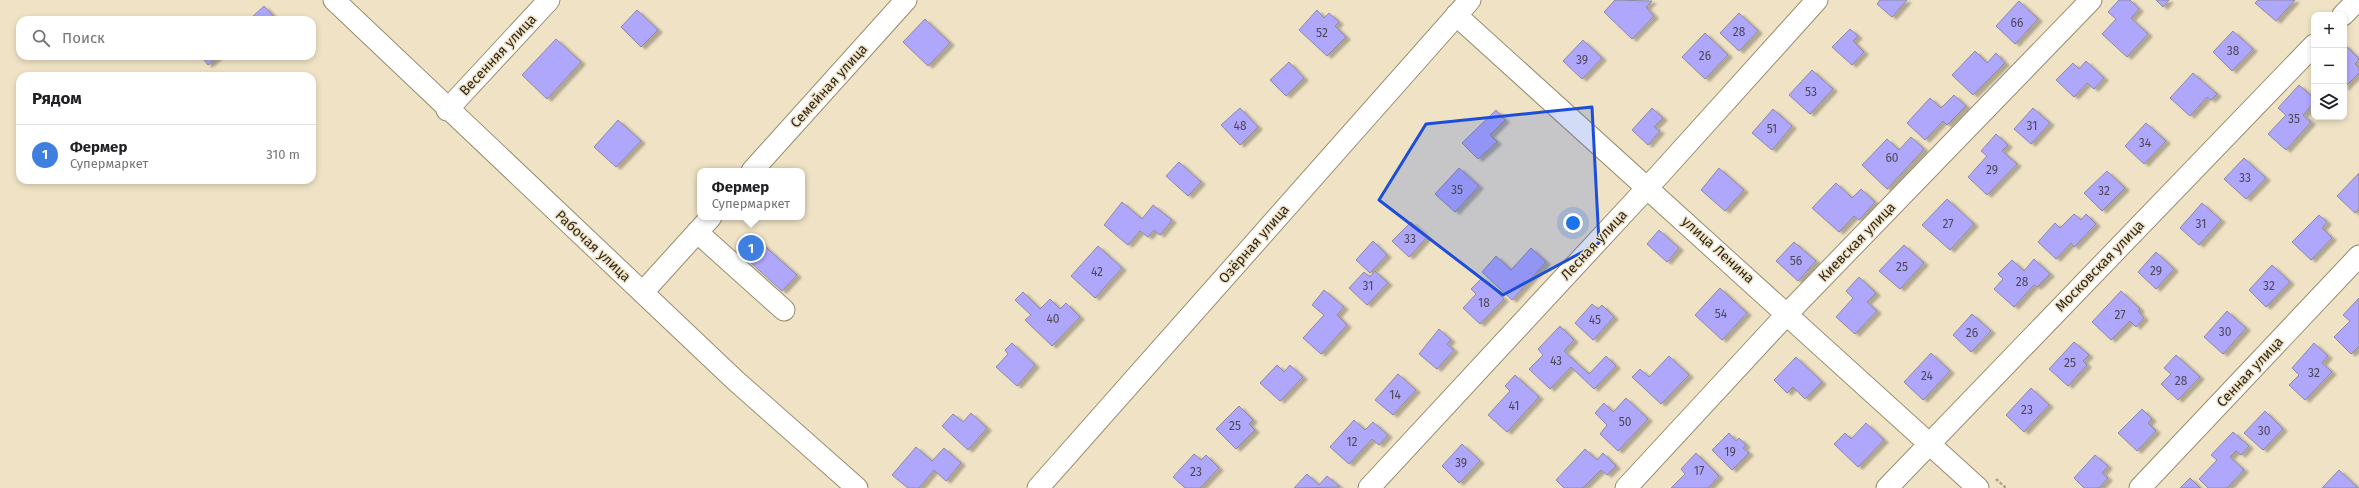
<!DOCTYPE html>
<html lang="ru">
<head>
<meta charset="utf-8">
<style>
  :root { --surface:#fff; --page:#f2f2f2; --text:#202124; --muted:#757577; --line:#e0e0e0; --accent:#b45309 }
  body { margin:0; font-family:"Fira Sans",sans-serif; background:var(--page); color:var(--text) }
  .controls { position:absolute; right:12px; top:12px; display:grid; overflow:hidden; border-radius:8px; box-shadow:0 2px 6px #0003 }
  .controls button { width:36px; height:36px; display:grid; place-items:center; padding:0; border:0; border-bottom:1px solid var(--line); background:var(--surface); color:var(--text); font:20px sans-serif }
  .you { position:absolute; left:1573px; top:223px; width:14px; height:14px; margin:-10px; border:3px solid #fff; border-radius:50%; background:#1a73e8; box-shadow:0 0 0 6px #1a73e833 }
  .badge { display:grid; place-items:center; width:26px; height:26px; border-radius:50%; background:var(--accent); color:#fff; font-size:13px; font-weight:700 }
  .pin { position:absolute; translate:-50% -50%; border:2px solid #fff; box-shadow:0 1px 4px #0006 }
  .popup { position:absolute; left:697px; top:168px; width:108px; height:52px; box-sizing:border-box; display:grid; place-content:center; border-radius:8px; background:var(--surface); filter:drop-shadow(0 1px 3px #0005); font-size:13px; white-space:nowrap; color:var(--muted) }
  .popup b { font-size:15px; color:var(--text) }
  .popup::after { content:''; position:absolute; left:50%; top:100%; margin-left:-8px; border:8px solid transparent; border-top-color:var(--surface) }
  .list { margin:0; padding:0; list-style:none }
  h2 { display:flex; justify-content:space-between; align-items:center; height:52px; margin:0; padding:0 16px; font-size:17px }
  h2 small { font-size:13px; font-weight:400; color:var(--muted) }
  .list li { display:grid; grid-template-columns:26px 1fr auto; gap:12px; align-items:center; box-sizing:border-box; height:60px; padding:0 16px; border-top:1px solid var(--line) }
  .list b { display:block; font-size:15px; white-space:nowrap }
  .list p { margin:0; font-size:13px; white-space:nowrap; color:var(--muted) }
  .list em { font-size:13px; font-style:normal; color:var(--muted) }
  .icon { flex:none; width:22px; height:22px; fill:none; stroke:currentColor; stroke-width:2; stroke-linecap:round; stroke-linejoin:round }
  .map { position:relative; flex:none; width:2359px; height:488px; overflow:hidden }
  .search { position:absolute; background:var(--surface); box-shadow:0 2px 6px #0003; left:16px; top:16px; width:300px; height:44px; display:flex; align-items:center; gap:10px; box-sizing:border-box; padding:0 14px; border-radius:12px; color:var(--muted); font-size:15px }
  .panel { position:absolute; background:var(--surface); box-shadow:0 2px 6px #0003; left:16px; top:72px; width:300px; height:112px; border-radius:12px }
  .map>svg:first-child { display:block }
  .building { fill:#afa7fb; stroke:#8c8aa6; filter:url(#shadow) }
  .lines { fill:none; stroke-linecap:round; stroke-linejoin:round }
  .minor-casing { stroke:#988c70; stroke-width:23 }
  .path { stroke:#aca28a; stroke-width:2.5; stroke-dasharray:3 2; stroke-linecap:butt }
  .minor { stroke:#fff; stroke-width:21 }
  .marked { fill:#1d4ed8; fill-opacity:0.2; stroke:#1d4ed8; stroke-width:3; stroke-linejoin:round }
  .labels { text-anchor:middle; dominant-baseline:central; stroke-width:3; stroke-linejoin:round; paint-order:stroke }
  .number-label { font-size:12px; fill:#4e4855 }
  .street-label { font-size:14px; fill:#2e291e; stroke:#f0e3c5 }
</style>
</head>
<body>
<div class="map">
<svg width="2359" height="488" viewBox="0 0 2359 488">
  <defs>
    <filter id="shadow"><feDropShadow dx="4.5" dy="2.5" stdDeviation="1" flood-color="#0004"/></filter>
  </defs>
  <rect width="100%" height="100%" fill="#f0e3c5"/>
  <path class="building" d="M1615 0 1652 1 1646 7 1654 16 1632 39 1604 12Z
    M1880 0H1907L1892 17 1877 4Z
    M2119 0H2130L2139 9 2131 18 2148 34 2127 57 2102 34 2116 19 2108 12Z
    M2156 0H2169L2163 7Z
    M2258 0H2295L2276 21 2255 3Z
    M2019 1 2038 19 2015 44 1996 26Z
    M264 6 277 20H249Z
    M637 10 658 30 641 47 621 27Z
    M1317 10 1324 18 1329 13 1339 22 1335 26 1346 37 1327 56 1299 30Z
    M1739 13 1758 31 1739 51 1720 33Z
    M925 19 950 43 928 66 903 42Z
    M1850 29 1858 36 1853 41 1864 52 1852 65 1832 47Z
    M2233 31 2253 49 2232 71 2213 52Z
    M1705 33 1728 55 1705 79 1682 57Z
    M556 39 581 62 547 99 522 75Z
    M1583 40 1602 58 1582 79 1563 61Z
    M2344 44 2359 59 2355 64 2359 68V73L2344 88Z
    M1975 51 1987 63 1996 53 2005 63 1973 95 1952 75Z
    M201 56H218L208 65Z
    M2086 61 2104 78 2094 89 2087 83 2074 97 2056 80 2073 63 2079 69Z
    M1289 62 1304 78 1286 96 1270 80Z
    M1812 70 1833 89 1810 114 1789 95Z
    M2193 73 2217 94 2211 100 2207 97 2190 116 2170 98Z
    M2299 85 2314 98V103L2303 115 2311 122 2286 150 2268 134 2286 115 2278 108Z
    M1954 95 1966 106 1947 125 1943 121 1925 140 1907 123 1930 98 1941 108Z
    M1240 108 1258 127 1240 145 1221 125Z
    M1652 108 1663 118 1654 127 1660 131 1648 145 1632 130Z
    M2033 108 2050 123 2031 144 2014 129Z
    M1773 109 1792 126 1772 150 1752 133Z
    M1496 110 1505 120 1490 135 1497 142 1478 159 1462 143Z
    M618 120 641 141 616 167 594 147Z
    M2146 123 2166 141 2144 164 2125 146Z
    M1996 134 2008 145 2002 151 2017 164 1987 195 1968 177 1987 156 1981 151Z
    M1911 137 1924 149 1887 189 1862 165 1887 139 1899 150Z
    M2244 158 2266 178 2246 199 2224 179Z
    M1179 162 1201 182 1188 196 1166 176Z
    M1459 168 1479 186 1455 212 1435 194Z
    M1719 168 1744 190 1725 211 1701 190Z
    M2107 171 2125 188 2102 211 2084 193Z
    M2359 173V208L2355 213 2337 196Z
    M1836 183 1852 198 1861 189 1875 202 1859 220 1854 216 1839 232 1812 208Z
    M1947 199 1974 224 1950 250 1922 225Z
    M1122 202 1142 219 1153 205 1172 220 1160 235 1154 230 1148 237 1140 231 1128 245 1104 225Z
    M2202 203 2221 220 2199 245 2180 228Z
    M2074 214 2081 220 2086 214 2096 224 2074 247 2071 243 2056 259 2038 242 2055 223 2060 228Z
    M2319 215 2327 222 2322 228 2332 238 2311 260 2292 242Z
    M1411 222 1427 237 1409 257 1392 241Z
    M1659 230 1679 248 1667 262 1647 244Z
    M752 235 797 275 782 291 738 251Z
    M1373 241 1387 255 1370 273 1356 260Z
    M1794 242 1816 261 1798 281 1776 261Z
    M1904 245 1924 263 1900 289 1879 271Z
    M1098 246 1122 268 1095 298 1071 276Z
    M1531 248 1546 262 1512 300 1482 272 1496 256 1511 270Z
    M2156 252 2174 269 2156 289 2138 272Z
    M2034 259 2050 274 2037 287 2034 285 2014 307 1994 289 2003 279 1998 274 2012 260 2024 271Z
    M2272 265 2290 282 2266 307 2249 290Z
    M1375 271 1388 283 1367 305 1349 288 1364 272 1370 277Z
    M1859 277 1876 293 1867 302 1877 311 1855 334 1836 317 1853 298 1846 291Z
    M1482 278 1504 299 1480 324 1463 308 1476 294 1471 289Z
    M1720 288 1747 313 1722 340 1695 315Z
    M1324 290 1344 307 1337 315 1347 325 1321 354 1303 338 1324 315 1312 305Z
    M2121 291 2140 309 2138 311 2144 318 2136 327 2130 321 2111 340 2092 322Z
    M1023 292 1040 309 1050 299 1060 309 1066 303 1080 317 1052 346 1025 320 1031 315 1015 300Z
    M2359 298V346L2351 354 2334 337 2350 321 2343 315Z
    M1592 304 1598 309 1602 305 1614 317 1593 340 1575 323Z
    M2227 311 2246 328 2223 354 2204 337Z
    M1972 314 1991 331 1971 352 1953 335Z
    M1560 326 1574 340 1564 351 1589 374 1606 356 1616 366 1594 389 1571 367 1550 389 1529 369 1543 355 1538 349Z
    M1439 329 1451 340 1447 344 1454 350 1437 369 1419 354Z
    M2074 342 2089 355 2083 361 2087 365 2068 386 2049 369Z
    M1012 343 1035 365 1017 386 996 367 1008 354 1005 350Z
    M2314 343 2328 356 2322 363 2332 372 2305 400 2289 385 2299 375 2292 368Z
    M1931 353 1950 371 1923 400 1904 382Z
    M2176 355 2200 377 2178 400 2161 384 2171 374 2164 368Z
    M1669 356 1689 375 1661 404 1632 377 1640 369 1649 377Z
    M1796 357 1822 382 1805 399 1793 387 1787 393 1774 380Z
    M1277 365 1284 372 1290 365 1303 377 1280 401 1260 383Z
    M1398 374 1416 390 1393 415 1375 400Z
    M1515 375 1539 397 1507 432 1488 415 1510 391 1505 386Z
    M2031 388 2049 405 2024 432 2006 415Z
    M1626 398 1648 419 1618 451 1600 434 1607 425 1595 413 1604 403 1613 412Z
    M1239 406 1253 420 1249 424 1255 430 1236 449 1216 429Z
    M2142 409 2152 419 2148 423 2156 431 2137 451 2118 433Z
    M2265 411 2283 429 2263 450 2244 433Z
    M971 413 987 428 968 450 942 426 953 414 963 422Z
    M1354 420 1365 430 1373 422 1388 435 1379 445 1372 439 1349 464 1330 447Z
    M1866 423 1884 440 1858 467 1834 444 1845 433 1851 439Z
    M2233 432 2249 446 2241 455 2236 451 2230 457 2244 470 2227 488H2208L2199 479 2217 460 2211 455Z
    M1729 433 1736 441 1739 438 1746 445 1743 448 1749 453 1732 470 1712 450Z
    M1462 444 1480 461 1459 483 1442 466Z
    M916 447 932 461 944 448 961 463 946 481 934 470 919 488H908L892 475Z
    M1585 449 1597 460 1603 453 1616 466 1607 475 1601 470 1583 488H1564L1556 480Z
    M1696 453 1719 476 1708 488H1671L1685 474 1681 469Z
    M1194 454 1201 460 1206 455 1219 468 1200 488H1185L1173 477Z
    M2095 455 2108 466 2102 473 2108 478 2099 488H2084L2074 478Z
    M2339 470 2358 488H2322Z
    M1307 474 1319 485 1327 476 1340 487 1294 488Z
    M2190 478 2200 488H2180Z"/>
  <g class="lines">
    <defs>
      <path id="minor" d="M334 0 736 381 857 488
        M1456 15 1978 488
        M2343 15 2358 0
        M447 110 549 0
        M752 171 906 0
        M697 232 784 310
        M643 292 711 217
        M1038 488 1470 0
        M1369 488 1660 174 1817 0
        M1626 488 1787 314 2091 0
        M1887 488 2314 45
        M2140 488 2359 256"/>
    </defs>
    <use href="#minor" class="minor-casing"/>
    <path class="path" d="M1996 479 2006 488"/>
    <use href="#minor" class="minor"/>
  </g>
  <path class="marked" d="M1592 107 1599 243 1503 295 1379 200 1426 124Z"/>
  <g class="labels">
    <g class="number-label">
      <text x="2017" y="23">66</text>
      <text x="1739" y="32">28</text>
      <text x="1322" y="33">52</text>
      <text x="2233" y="51">38</text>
      <text x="1705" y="56">26</text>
      <text x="1582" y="60">39</text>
      <text x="1811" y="92">53</text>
      <text x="2294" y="119">35</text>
      <text x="1240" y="126">48</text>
      <text x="2032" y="126">31</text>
      <text x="1772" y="129">51</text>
      <text x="2145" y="143">34</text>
      <text x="1892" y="158">60</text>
      <text x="1992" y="170">29</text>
      <text x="2245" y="178">33</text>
      <text x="1457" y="190">35</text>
      <text x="2104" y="191">32</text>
      <text x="1948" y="224">27</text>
      <text x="2201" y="224">31</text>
      <text x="1410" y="239">33</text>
      <text x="1796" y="261">56</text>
      <text x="1902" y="267">25</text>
      <text x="2156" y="271">29</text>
      <text x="1097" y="272">42</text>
      <text x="2022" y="282">28</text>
      <text x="1368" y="286">31</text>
      <text x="2269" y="286">32</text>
      <text x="1484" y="303">18</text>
      <text x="1721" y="314">54</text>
      <text x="2120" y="315">27</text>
      <text x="1053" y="319">40</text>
      <text x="1595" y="320">45</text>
      <text x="2225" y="332">30</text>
      <text x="1972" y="333">26</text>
      <text x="1556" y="361">43</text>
      <text x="2070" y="363">25</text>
      <text x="2314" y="373">32</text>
      <text x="1927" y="376">24</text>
      <text x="2181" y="381">28</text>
      <text x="1395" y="395">14</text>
      <text x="1514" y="406">41</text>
      <text x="2027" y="410">23</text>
      <text x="1625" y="422">50</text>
      <text x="1235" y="426">25</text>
      <text x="2264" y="431">30</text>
      <text x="1352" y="442">12</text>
      <text x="1730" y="452">19</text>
      <text x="1461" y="463">39</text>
      <text x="1699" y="471">17</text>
      <text x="1196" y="472">23</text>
    </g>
    <g class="street-label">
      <text transform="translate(498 55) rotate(-47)">Весенняя улица</text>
      <text transform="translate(829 86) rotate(-48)">Семейная улица</text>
      <text transform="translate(1857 242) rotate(-46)">Киевская улица</text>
      <text transform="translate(1254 244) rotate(-49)">Озёрная улица</text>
      <text transform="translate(1594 245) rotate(-47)">Лесная улица</text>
      <text transform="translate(593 246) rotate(43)">Рабочая улица</text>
      <text transform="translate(1718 250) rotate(42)">улица Ленина</text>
      <text transform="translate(2100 266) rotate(-46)">Московская улица</text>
      <text transform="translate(2250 372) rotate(-47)">Сенная улица</text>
    </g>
  </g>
</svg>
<div class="controls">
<button>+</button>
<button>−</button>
<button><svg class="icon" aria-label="layers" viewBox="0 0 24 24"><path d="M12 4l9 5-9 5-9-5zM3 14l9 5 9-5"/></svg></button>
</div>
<div class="you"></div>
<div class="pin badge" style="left:751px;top:248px;background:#3f7fe0">1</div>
<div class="popup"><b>Фермер</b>Супермаркет</div>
<div class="search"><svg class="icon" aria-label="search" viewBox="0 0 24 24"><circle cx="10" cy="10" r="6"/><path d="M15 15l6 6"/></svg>Поиск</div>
<section class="panel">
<h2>Рядом<small></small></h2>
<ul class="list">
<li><span class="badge" style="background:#3f7fe0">1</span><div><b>Фермер</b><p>Супермаркет</p></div><em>310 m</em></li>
</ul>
</section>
</div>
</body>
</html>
